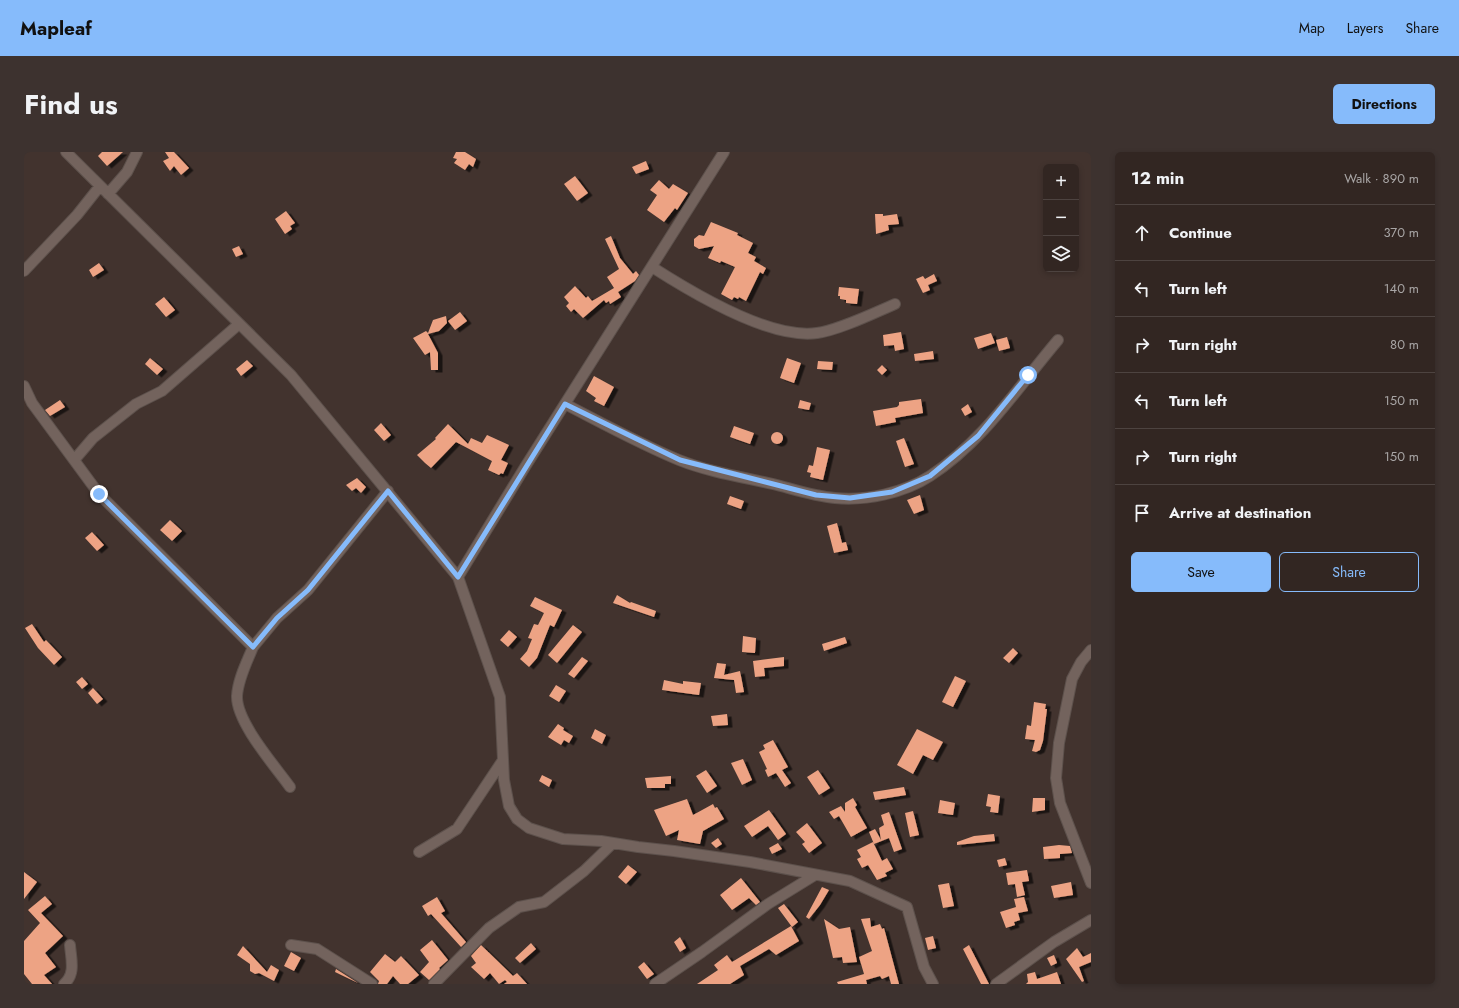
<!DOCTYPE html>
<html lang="en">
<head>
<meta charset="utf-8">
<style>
  :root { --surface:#322622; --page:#3d322f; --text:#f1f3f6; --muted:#a8a5a5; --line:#4d4340; --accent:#86bbfb }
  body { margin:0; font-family:Jost,sans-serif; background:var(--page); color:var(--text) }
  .controls { position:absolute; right:12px; top:12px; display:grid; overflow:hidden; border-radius:6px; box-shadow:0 2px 6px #0003 }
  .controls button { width:36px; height:36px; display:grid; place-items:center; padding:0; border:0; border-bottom:1px solid var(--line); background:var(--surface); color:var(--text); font:20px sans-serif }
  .stop { position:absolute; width:12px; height:12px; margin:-9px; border:3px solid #86bbfb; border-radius:50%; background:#fff }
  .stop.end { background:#86bbfb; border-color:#fff; box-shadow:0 1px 4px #0008 }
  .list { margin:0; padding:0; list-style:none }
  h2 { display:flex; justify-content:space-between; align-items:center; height:52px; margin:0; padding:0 16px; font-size:17px }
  h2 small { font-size:13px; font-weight:400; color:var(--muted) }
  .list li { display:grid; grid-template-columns:26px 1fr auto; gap:12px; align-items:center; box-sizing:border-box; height:56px; padding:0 16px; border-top:1px solid var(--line) }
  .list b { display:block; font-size:15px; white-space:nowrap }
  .list em { font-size:13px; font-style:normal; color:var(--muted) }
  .actions { display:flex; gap:8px; padding:12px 16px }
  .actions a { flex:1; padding:9px 0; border:1px solid var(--accent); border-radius:6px; text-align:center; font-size:14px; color:var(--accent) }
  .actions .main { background:var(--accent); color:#111 }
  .icon { flex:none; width:22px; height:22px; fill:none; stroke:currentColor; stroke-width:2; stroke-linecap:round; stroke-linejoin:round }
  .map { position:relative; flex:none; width:1067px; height:832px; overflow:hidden; border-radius:6px }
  header { display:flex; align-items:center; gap:24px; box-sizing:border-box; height:56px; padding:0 20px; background:var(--accent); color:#111 }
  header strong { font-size:19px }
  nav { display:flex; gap:22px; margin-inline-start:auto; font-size:14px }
  .intro { display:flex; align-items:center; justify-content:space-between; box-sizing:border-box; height:96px; padding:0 24px }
  h1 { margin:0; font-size:28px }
  .button { padding:10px 18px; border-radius:6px; background:var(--accent); color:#111; font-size:14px; font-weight:700 }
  main { display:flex; gap:24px; padding:0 24px }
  aside { flex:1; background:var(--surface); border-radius:6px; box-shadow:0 2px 6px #0003 }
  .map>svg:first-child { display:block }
  .building { fill:#eda384; filter:url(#shadow) }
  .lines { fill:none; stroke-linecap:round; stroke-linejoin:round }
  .minor-casing { stroke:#5d514c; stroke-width:12 }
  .minor { stroke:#73635d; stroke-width:10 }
  .route { stroke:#86bbfb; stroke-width:5 }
</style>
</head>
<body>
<header>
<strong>Mapleaf</strong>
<nav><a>Map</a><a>Layers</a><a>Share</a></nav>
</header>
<div class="intro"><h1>Find us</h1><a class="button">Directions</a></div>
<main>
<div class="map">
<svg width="1067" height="832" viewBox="0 0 1067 832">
  <defs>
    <filter id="shadow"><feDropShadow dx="4.5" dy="2.5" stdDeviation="0" flood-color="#0009"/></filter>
  </defs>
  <rect width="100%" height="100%" fill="#42332e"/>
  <path class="building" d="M78 0H99L83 14 74 4Z
    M141 0H150L165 16 157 23 150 14 146 19 139 9 145 6Z
    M432 0H441L452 7 449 15 445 12 441 18 430 11 433 7 429 6Z
    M622 9 625 17 612 22 608 15Z
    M551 24 564 41 553 49 540 32Z
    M635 28 645 37 649 32 664 41 653 58 651 56 640 70 623 58 633 43 626 38Z
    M262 59 271 71 266 74 268 77 261 82 251 67Z
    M851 62H859V64L873 62 875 72 864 73 865 78 852 82Z
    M687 70 714 81 713 83 729 91 724 101 732 105 730 109 742 116 739 122 736 120 722 149 715 145 714 147 710 145 708 148 697 142 711 115 697 109 696 111 684 106 690 94 675 97 670 94V87L675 83 680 84Z
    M587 84 596 106 609 122 612 119 615 123 611 129 594 140 597 145 586 152 585 149 582 151 580 148 559 166 550 157 547 160 542 154 545 151 540 145 551 134 562 146 564 144 568 149 590 136 583 125 595 117 581 87Z
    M215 94 219 102 212 105 208 97Z
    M75 111 80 118 69 125 65 118Z
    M910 122 913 129 904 133 906 138 899 141 892 127 899 124 901 127Z
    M815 135 835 137 833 152 822 151V148L816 147V144H814Z
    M140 145 151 158 142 165 131 152Z
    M436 160 443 169 431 178 424 169Z
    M422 164 423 171 415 179 404 182 414 201V218H407L406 200 401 203 389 186 402 179 404 181 409 168Z
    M877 180 880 197 871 199 870 193 860 194 859 183Z
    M967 181 971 191 954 197 950 186Z
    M983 185 986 196 975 199 972 188Z
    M909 199 910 207 891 209 890 202Z
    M126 206 139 217 133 223 121 212Z
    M763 206 777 211 770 231 756 226Z
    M223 208 229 214 217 224 212 217Z
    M794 209 809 210 808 218 793 217Z
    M858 213 863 218 858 223 853 218Z
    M570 224 590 235 580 254 570 249 572 246 562 239Z
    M897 247 899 261 871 266 872 270 852 274 849 259 873 255 875 253V250Z
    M36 248 41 255 26 264 21 258Z
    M776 248 787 251 785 258 774 256Z
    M944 252 948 260 941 264 937 257Z
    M357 271 367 283 360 289 350 278Z
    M424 272 444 292 447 286 458 291 463 283 485 293 477 308 484 311 479 322 477 321 475 323 464 318 468 309 432 290 407 316 401 311 393 303 412 287 411 286Z
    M710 274 730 281 726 292 706 285Z
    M747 286a6 6 0 1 1 12 0a6 6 0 1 1-12 0Z
    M880 286 890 312 881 315 872 289Z
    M793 295 806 298 799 328 786 325 787 321 783 320 785 313 789 314Z
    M333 326 342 335 337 341 332 336 328 339 322 333Z
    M896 343 900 358 890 362 883 348Z
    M706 344 720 349 717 357 703 352Z
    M146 368 158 379 148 389 136 378Z
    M813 371 818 391 822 390 824 398 810 401 803 374Z
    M68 380 80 393 73 399 61 386Z
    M593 443 606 451 607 450 632 459 630 465 589 451Z
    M511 445 538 458 530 475 526 473 513 506 505 515 496 507 503 499 508 487 504 486 510 472 514 473 520 461 506 454Z
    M8 472 20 490 22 488 38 505 30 513 14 496 1 476Z
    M549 473 558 480 533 511 524 503Z
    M485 478 493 485 484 495 476 488Z
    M719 484 732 486 731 501 718 500Z
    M821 485 823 491 800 499 798 492Z
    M989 496 994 501 985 511 979 506Z
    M558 505 564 509 550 526 544 522Z
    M760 505V514L740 516 741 524 731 525 729 509Z
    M693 511 702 512 700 523 716 519 720 540 712 541 710 528 690 526Z
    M931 524 942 529 929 555 918 550Z
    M58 525 64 532 58 537 52 530Z
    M640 528 659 532V529L677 531 675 543 638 538Z
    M532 533 542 539 535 550 525 544Z
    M69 536 79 547 73 552 64 541Z
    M1010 550 1022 552 1021 557H1023L1019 589 1016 598 1012 600 1008 599 1011 588 1001 587 1003 573 1007 574Z
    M703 562 704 573 689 574 687 564Z
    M534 572 540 576 539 578 549 584 545 591 540 588 537 593 524 585Z
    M571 577 582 583 578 592 567 586Z
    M893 577 919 590 909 608 899 603 889 622 873 613Z
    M749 588 764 615 758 618 767 631 761 635 752 621 744 625 741 618 743 617 735 600 741 597 739 593Z
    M719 607 728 628 718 633 707 611Z
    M682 618 693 634 683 641 672 624Z
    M794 618 806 636 795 643 783 625Z
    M518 623 528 628 525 635 515 629Z
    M647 624V632H641V636H623L621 626Z
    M880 635 882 643 851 648 849 640Z
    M964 642 976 644 974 661 966 660 967 655 962 654Z
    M829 646 833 653 831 655 843 676 827 685 815 664 810 667 805 660 817 654 821 660V651Z
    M1009 646H1021V658L1008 660Z
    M663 647 669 663 689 652 691 656 693 655 700 667 679 679 676 692 653 688 655 678 642 684 630 658Z
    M916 648 931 651 929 663 914 661Z
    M745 658 762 682 754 688 744 674 728 685 720 674Z
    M889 659 895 683 886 685 881 661Z
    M865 660 878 697 870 700 865 686 850 692 845 680 851 677 857 688 855 676 860 673 857 663Z
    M783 671 798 691 785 701 778 692 781 690 772 680Z
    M970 682 971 689 933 693V690L950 684Z
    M694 686 698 692 692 696 687 691Z
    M849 690 858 709 863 706 869 717 861 721 863 724 853 728 844 713 838 716 833 707 837 705 833 698Z
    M754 691 758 697 748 702 745 696Z
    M1035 693 1046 694 1048 701 1036 702V706L1020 707 1019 695Z
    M981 706 983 713 975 715 973 708Z
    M604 713 613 720 602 732 594 725Z
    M1003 718 1005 729 998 730 1001 743 993 745 991 732 984 733 982 721Z
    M0 720 13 730 0 747Z
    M717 726 736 750 732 753 725 746 708 758 696 743Z
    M1047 730 1049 743 1030 746 1027 734Z
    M925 731 930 754 919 756 914 733Z
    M798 735 805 738 796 753 785 767 782 765Z
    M21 744 28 752 17 761 39 784 21 801 32 815 20 823 28 832H8L0 822V789L16 771 4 758Z
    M413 745 421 759 417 761 442 790 437 795 407 762 404 764 398 754Z
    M1000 745 1004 759 994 761 996 768 990 770 991 773 982 776 976 760 992 755 990 747Z
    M760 752 774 770 768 775 754 756Z
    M846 766 847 775 856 772 858 777 860 776 875 832H867L865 824 858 827 856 824 842 828 843 832H814L813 830 840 822 835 805 848 799 837 767Z
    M800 767 815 777 826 775 833 810 819 811 818 805 809 806Z
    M767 774 775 789 752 803 745 797 716 814 720 823 706 832H673L694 818 690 813 703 803 708 810Z
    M909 784 912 796 904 798 901 786Z
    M656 785 662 796 656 800 650 790Z
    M408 788 424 808 415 816 416 817 405 828 396 820 405 810 396 798Z
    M507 791 512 797 496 811 491 806Z
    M457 793 489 824 493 821 503 832H480L483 830 481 828 475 832 466 821 460 827 447 815 452 811 447 804Z
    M945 793 965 832H957L939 797Z
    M219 794 243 820 247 813 255 818 250 829 235 821 231 822 226 819V812L213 803Z
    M1053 796 1059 805 1067 801V810L1055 815 1060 829 1058 830 1042 807Z
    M267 800 277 806 270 819 260 814Z
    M361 802 371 810 377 804 395 823 384 832H376L369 824 363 832H354L355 829 346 820Z
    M1030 803 1033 811 1027 814 1023 806Z
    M620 810 630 822 623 827 614 815Z
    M312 817 334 831 311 820Z
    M1011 820 1013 827 1033 820 1037 832H1002L1004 830 1003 822Z"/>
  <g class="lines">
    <defs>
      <path id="minor" d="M42 0 267 223 434 425 476 545 480 628 485 654 493 667 505 676 539 687 577 689 614 695 650 699 726 710 826 729 883 755 900 815 909 832
        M84 42 103 20 113 0
        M628 115C667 140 746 188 793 181 815 178 850 161 871 152
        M0 119 53 63 76 34
        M0 234 8 251 75 342 229 495 253 466 284 438 364 339
        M541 252C578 271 616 292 655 308 685 320 718 325 749 332 769 337 789 344 811 346 842 349 880 341 906 324 959 290 994 235 1034 188
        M51 307 69 286 112 252 138 239 215 172
        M434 425 501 315 700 0
        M229 495C223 510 214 527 213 544 212 570 251 614 266 635
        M1067 498 1057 510 1048 527 1035 591 1032 626 1036 651 1067 731
        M395 700 433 677 479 608
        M267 793 293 797 348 832
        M40 832C52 822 47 807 46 793
        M410 832 465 776 495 755 520 750 560 719 589 691
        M631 832 678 800 744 752 791 723
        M972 832 1030 790 1067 768"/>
    </defs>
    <use href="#minor" class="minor-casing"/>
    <use href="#minor" class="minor"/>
  </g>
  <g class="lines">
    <path class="route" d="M75 342 229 495 253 466 284 438 364 339 434 425 541 252 656 308 792 343 826 346 868 340 906 324 954 284 1004 223"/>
  </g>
</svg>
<div class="controls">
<button>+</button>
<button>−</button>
<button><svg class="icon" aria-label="layers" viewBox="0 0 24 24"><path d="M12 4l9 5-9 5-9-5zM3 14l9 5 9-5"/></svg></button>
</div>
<div class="stop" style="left:1004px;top:223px"></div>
<div class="stop end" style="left:75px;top:342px"></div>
</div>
<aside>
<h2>12 min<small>Walk · 890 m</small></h2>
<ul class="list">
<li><svg class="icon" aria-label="ahead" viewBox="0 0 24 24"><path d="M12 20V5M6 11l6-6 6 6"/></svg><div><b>Continue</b></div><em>370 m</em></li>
<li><svg class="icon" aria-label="left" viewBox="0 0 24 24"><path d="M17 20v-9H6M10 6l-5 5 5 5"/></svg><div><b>Turn left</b></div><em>140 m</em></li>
<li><svg class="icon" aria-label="right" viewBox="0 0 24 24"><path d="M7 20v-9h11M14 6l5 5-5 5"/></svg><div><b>Turn right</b></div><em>80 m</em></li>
<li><svg class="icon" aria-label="left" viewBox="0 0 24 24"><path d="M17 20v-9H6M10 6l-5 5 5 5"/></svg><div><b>Turn left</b></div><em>150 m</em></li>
<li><svg class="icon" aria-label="right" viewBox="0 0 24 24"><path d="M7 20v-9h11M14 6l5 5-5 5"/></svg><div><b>Turn right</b></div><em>150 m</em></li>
<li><svg class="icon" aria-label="arrive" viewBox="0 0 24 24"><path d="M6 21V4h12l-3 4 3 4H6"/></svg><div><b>Arrive at destination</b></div></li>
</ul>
<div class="actions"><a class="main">Save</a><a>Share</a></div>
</aside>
</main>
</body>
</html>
